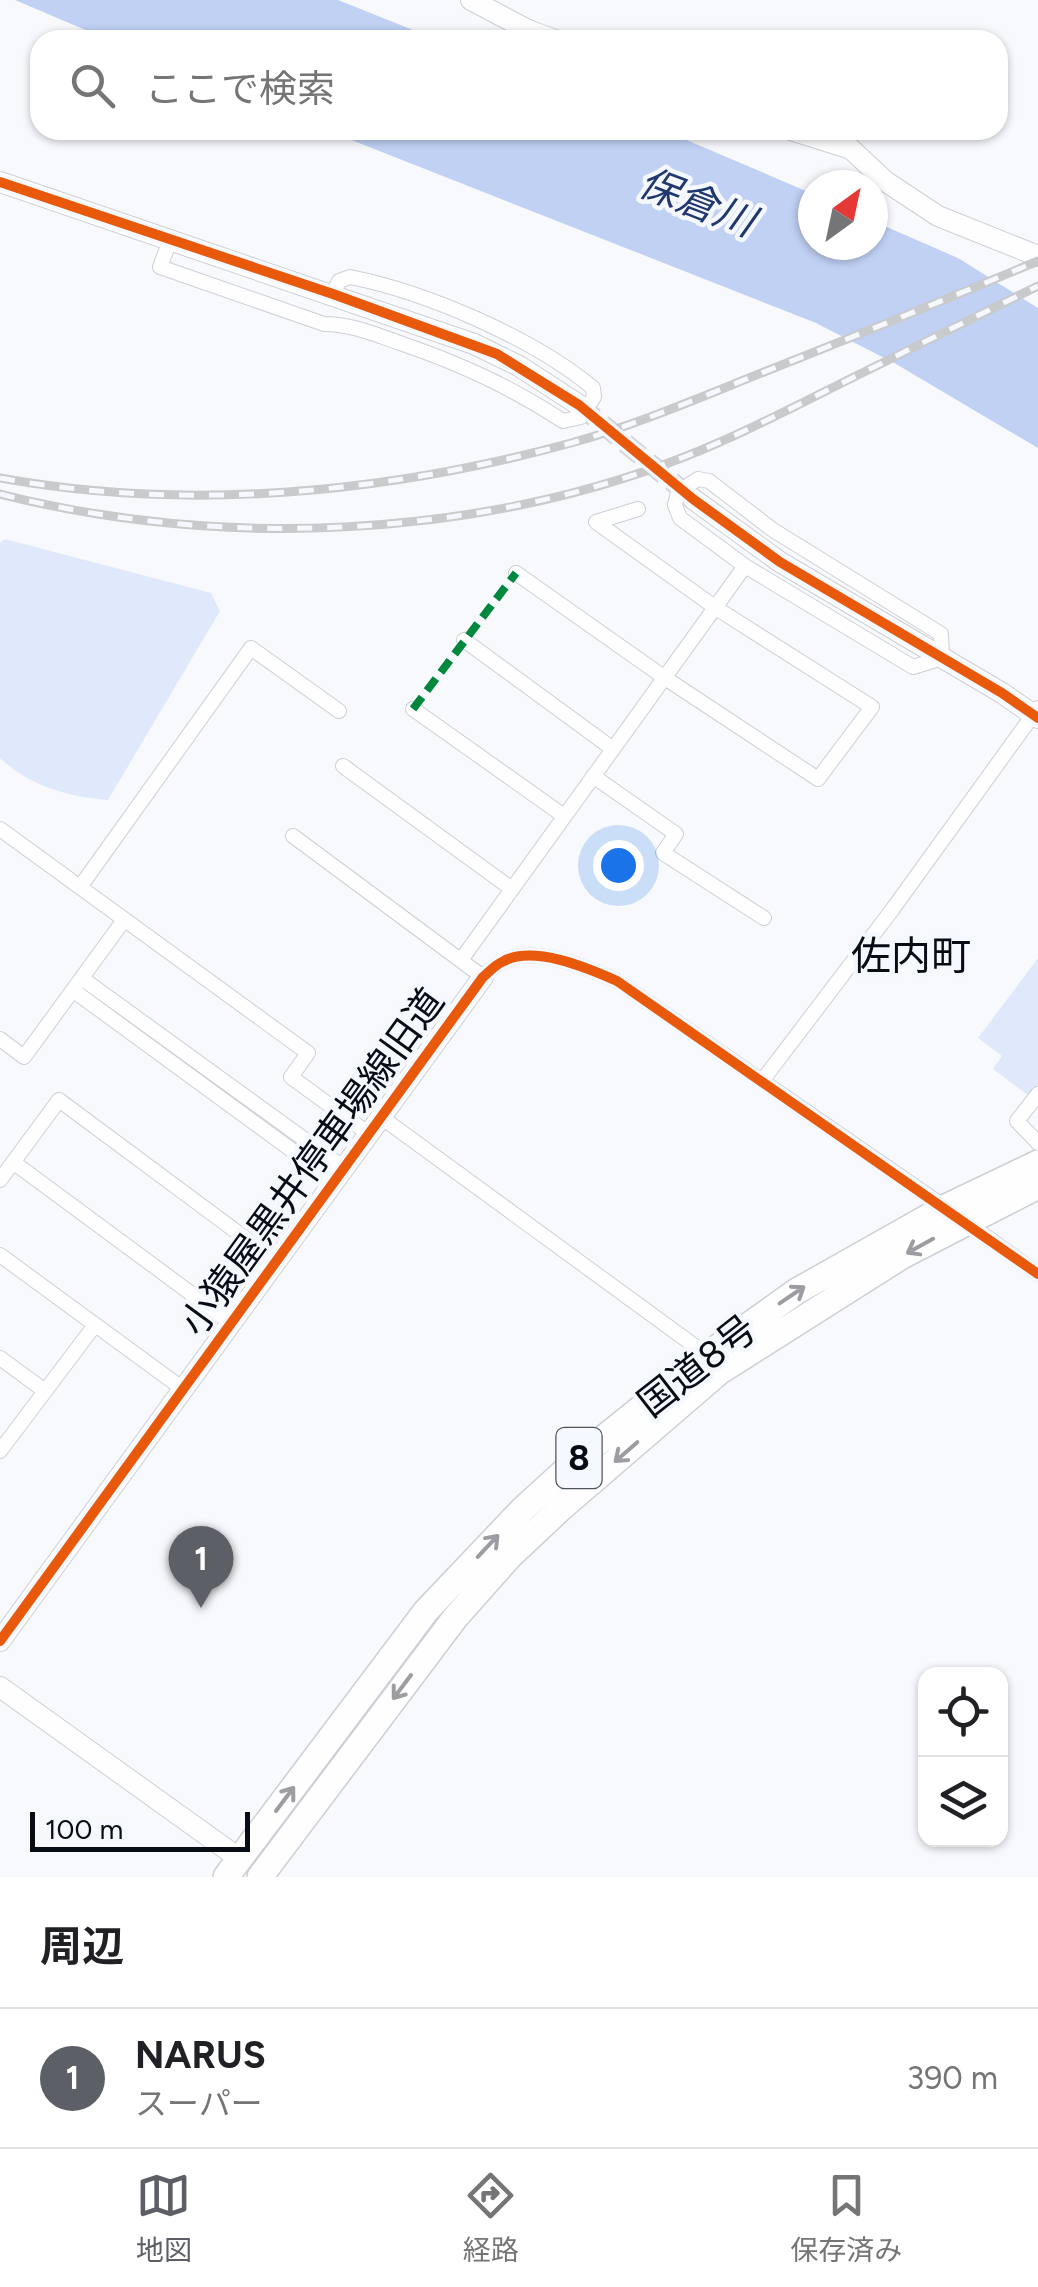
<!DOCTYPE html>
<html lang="ja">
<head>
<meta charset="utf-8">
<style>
  :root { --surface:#fff; --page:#f6f6f6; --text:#202124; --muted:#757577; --line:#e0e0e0; --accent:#5c5f66 }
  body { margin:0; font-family:Figtree,"Noto Sans JP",sans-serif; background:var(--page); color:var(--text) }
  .controls { position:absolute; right:30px; bottom:30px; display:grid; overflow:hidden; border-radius:20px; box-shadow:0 2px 8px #0004 }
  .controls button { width:90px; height:90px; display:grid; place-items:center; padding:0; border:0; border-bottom:2px solid var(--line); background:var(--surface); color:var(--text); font:50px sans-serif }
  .compass { position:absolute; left:798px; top:170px; width:90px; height:90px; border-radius:50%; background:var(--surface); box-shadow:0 2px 8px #0004; rotate:33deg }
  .scale { position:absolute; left:30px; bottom:25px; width:220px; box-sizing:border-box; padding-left:10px; border:5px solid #080c15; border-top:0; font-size:28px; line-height:35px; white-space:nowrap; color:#080c15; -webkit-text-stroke:8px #f5f8fe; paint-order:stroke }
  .you { position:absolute; left:618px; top:865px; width:35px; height:35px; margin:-25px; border:8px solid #fff; border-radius:50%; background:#1a73e8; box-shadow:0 0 0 15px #1a73e833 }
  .badge { display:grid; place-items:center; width:65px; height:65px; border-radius:50%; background:var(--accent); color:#fff; font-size:32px; font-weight:700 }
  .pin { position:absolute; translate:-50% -82px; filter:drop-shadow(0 2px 5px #0008) }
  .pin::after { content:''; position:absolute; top:52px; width:35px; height:30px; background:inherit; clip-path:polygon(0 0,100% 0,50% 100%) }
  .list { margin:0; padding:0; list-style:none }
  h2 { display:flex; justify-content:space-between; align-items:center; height:130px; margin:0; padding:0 40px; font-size:42px }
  h2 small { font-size:32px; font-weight:400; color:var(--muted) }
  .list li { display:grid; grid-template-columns:65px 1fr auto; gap:30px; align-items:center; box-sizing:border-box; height:140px; padding:0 40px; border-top:2px solid var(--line) }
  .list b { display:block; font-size:38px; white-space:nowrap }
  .list p { margin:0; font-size:32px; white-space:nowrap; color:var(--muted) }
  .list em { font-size:32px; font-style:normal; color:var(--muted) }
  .icon { flex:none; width:55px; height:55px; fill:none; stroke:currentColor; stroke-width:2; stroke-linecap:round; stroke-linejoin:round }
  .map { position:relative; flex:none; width:1038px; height:1877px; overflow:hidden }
  .search { position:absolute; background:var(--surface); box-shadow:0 2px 8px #0004; left:30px; right:30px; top:30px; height:110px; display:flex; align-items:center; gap:25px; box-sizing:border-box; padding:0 35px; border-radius:30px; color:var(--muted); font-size:38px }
  .sheet { height:270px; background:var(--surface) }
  nav { display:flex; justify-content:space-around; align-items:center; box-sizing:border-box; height:140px; border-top:2px solid var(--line); background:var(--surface); font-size:28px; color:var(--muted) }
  nav a { display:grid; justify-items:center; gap:5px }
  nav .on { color:var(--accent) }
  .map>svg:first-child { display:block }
  .green { fill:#e0e9fb }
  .water { fill:#c0d1f4 }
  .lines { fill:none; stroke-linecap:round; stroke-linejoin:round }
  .secondary-tunnel { stroke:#d3d5d9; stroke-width:20; stroke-dasharray:20 10; stroke-linecap:butt }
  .street-casing { stroke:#ccd0d6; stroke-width:16 }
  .secondary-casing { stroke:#ccd0d6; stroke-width:22 }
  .highway-casing { stroke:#ccd0d6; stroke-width:28 }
  .street { stroke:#fefeff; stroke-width:14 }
  .secondary { stroke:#fefeff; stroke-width:20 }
  .highway { stroke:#fefeff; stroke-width:25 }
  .rail-casing { stroke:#c9cacc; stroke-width:9 }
  .rail { stroke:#f5f8fe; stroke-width:5; stroke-dasharray:15; stroke-linecap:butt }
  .quiet { stroke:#00873e; stroke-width:8; stroke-dasharray:15 8; stroke-linecap:butt }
  .cycleway-casing { stroke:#f5f8fe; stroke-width:16 }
  .cycleway { stroke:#e8590c; stroke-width:10 }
  .oneway { stroke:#9c9da1 }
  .labels { text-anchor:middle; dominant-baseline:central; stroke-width:9; stroke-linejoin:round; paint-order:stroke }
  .shield { fill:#f5f8fe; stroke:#4f535b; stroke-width:2.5 }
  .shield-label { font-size:35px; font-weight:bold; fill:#080c15 }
  .street-label { font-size:38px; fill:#080c15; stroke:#f5f8fe }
  .water-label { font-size:40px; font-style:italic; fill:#203770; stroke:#f5f8fe }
  .neighbourhood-label { font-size:40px; fill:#080c15; stroke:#f5f8fe }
</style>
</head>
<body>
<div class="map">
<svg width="1038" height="1877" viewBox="0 0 1038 1877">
  <rect width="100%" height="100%" fill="#f7f9fc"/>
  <path class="green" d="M5 539 211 593 220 611 108 800C69 797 29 786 0 758V543Z
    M1038 958V1085L1029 1096 993 1069 1002 1056 978 1038Z"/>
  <path class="water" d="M15 0H338L438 40H109Z
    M326 130H663L813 194V245H873V221L958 258 1038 308V448L896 364 816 323Z"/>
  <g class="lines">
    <path class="secondary-tunnel" d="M579 405 693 499"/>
    <defs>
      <path id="street" d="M171 238 160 267 324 324C351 324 374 334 400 343 461 364 509 386 563 421L581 417 594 397 593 388C533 338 426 292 350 277L339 281 333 294
        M698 479 709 481 773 530 941 634 942 658 913 667 745 566 680 518 675 505 678 492Z
        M516 573 665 678 818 779 872 707 716 608 596 522 638 509
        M464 640 613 749
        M413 709 564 816
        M343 766 512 889
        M593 776 676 834 663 853 764 918
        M0 829 308 1053 291 1077 369 1134
        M293 836 483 977C489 972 495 965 502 962 532 944 588 968 617 981L949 1210
        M80 887 251 648 339 711
        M461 960 745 566
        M83 979 344 1168
        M74 991 334 1181
        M0 1039 24 1057 124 920
        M762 1081 892 910 1038 708
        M1038 1094 1017 1121 1038 1143
        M381 1117 707 1355
        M13 1162 231 1323
        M0 1180 59 1100 276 1261
        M966 1222 1038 1274
        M0 1255 183 1389
        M0 1358 45 1391
        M0 1451 95 1325"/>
      <path id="secondary" d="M471 0 528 30 555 40
        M791 130 851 149 885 181 938 216 1038 256
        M0 182 474 344 519 366 579 405
        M693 499 780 562 1002 693 1038 718
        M0 1641 483 977
        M0 1687 240 1859"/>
      <path id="highway" d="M226 1877 426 1611 523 1509 579 1458 707 1355 797 1291 946 1207 1038 1163
        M260 1877 455 1618 510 1556 560 1509 719 1372 902 1256 1038 1186"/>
    </defs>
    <use href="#street" class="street-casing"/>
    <use href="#secondary" class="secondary-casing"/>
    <use href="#highway" class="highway-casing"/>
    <use href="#street" class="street"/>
    <use href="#secondary" class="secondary"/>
    <use href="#highway" class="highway"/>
    <defs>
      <path id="rail" d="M0 478C189 512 387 493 571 443 636 425 701 397 764 372 855 336 947 299 1038 261
        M0 494C218 549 474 539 684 457 745 433 803 402 862 373 920 344 979 315 1038 286"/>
    </defs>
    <use href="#rail" class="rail-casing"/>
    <use href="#rail" class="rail"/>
    <path class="quiet" d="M413 709 516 573"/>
    <defs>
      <path id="cycleway" d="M0 182 333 294 497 354 579 405 693 499 780 562 1002 693 1038 718
        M0 1641 483 977C489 972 495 965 502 962 532 944 588 968 617 981L1038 1274"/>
    </defs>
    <use href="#cycleway" class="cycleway-casing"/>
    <use href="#cycleway" class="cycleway"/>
  </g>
  <defs><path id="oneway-shaft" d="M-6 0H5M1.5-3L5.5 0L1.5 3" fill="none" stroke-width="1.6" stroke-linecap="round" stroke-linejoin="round" transform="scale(2.5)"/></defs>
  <g class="oneway">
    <use href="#oneway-shaft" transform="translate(920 1246) rotate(151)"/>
    <use href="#oneway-shaft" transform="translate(792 1295) rotate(-34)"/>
    <use href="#oneway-shaft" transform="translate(626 1452) rotate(139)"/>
    <use href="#oneway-shaft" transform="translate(488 1546) rotate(-47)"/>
    <use href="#oneway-shaft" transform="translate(402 1687) rotate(127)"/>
    <use href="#oneway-shaft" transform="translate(285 1799) rotate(-53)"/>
  </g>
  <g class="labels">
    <rect class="shield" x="556.5" y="1428" width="45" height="60" rx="8"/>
    <g class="shield-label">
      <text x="579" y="1458">8</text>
    </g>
    <g class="street-label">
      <text transform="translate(312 1162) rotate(-54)">小猿屋黒井停車場線旧道</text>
      <text transform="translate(697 1366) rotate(-38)">国道8号</text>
    </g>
    <g class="water-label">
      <text transform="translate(697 202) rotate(21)">保倉川</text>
    </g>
    <g class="neighbourhood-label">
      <text x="911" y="956">佐内町</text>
    </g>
  </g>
</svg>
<div class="controls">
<button><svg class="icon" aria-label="locate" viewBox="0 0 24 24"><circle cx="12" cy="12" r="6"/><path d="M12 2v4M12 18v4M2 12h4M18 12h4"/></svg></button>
<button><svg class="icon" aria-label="layers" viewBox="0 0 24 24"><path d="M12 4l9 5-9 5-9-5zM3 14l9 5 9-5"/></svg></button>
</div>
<svg class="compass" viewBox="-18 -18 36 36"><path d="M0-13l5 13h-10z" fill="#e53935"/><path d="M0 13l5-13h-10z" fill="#757577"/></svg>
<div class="scale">100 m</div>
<div class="you"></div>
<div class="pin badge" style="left:201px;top:1608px">1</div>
<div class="search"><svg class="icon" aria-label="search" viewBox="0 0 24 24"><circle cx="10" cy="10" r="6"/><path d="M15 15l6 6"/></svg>ここで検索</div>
</div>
<section class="sheet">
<h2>周辺<small></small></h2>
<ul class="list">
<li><span class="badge">1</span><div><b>NARUS</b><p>スーパー</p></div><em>390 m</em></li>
</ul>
</section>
<nav>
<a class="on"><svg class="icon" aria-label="map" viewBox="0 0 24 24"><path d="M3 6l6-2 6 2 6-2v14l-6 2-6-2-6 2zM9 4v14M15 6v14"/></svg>地図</a>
<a><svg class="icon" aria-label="directions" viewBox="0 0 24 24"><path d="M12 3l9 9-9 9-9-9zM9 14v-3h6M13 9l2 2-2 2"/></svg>経路</a>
<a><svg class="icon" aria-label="saved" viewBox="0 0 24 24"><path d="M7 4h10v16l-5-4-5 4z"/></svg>保存済み</a>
</nav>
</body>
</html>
